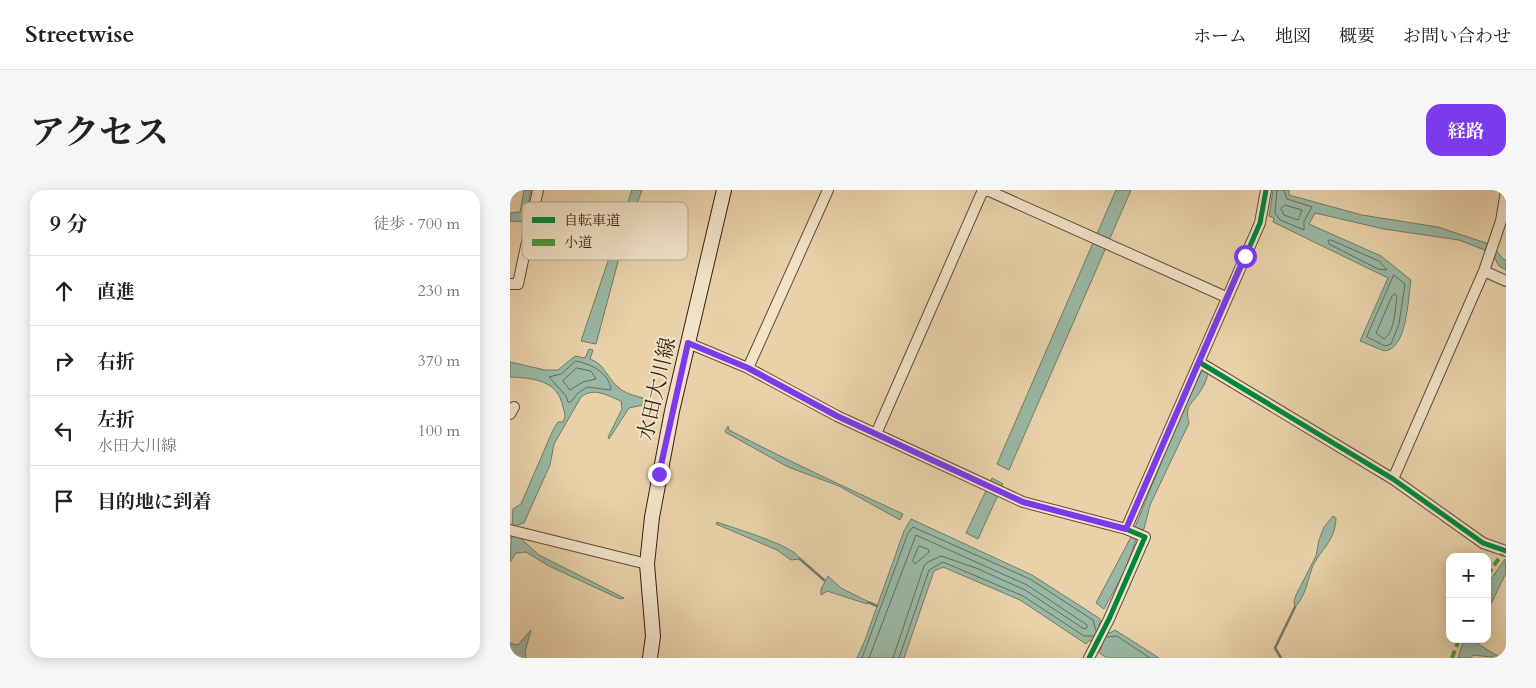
<!DOCTYPE html>
<html lang="ja">
<head>
<meta charset="utf-8">
<style>
  :root { --surface:#fff; --page:#f6f6f6; --text:#222; --muted:#767676; --line:#e0e0e0; --accent:#7c3aed }
  body { margin:0; font-family:Cardo,"Noto Serif JP",serif; background:var(--page); color:var(--text) }
  .controls { position:absolute; right:15px; bottom:15px; display:grid; overflow:hidden; border-radius:10px; box-shadow:0 2px 12px #0003 }
  .controls button { width:45px; height:45px; display:grid; place-items:center; padding:0; border:0; border-bottom:1px solid var(--line); background:var(--surface); color:var(--text); font:25px sans-serif }
  .stop { position:absolute; width:15px; height:15px; margin:-11px; border:4px solid #7c3aed; border-radius:50%; background:#fff }
  .stop.end { background:#7c3aed; border-color:#fff; box-shadow:0 1px 5px #0008 }
  .list { margin:0; padding:0; list-style:none }
  h2 { display:flex; justify-content:space-between; align-items:center; height:65px; margin:0; padding:0 20px; font-size:21px }
  h2 small { font-size:16px; font-weight:400; color:var(--muted) }
  .list li { display:grid; grid-template-columns:32px 1fr auto; gap:15px; align-items:center; box-sizing:border-box; height:70px; padding:0 20px; border-top:1px solid var(--line) }
  .list b { display:block; font-size:19px; white-space:nowrap }
  .list p { margin:0; font-size:16px; white-space:nowrap; color:var(--muted) }
  .list em { font-size:16px; font-style:normal; color:var(--muted) }
  .icon { flex:none; width:28px; height:28px; fill:none; stroke:currentColor; stroke-width:2; stroke-linecap:round; stroke-linejoin:round }
  .map { position:relative; flex:none; width:996px; height:468px; overflow:hidden; border-radius:15px }
  header { display:flex; align-items:center; gap:30px; box-sizing:border-box; height:70px; padding:0 25px; background:var(--surface); border-bottom:1px solid var(--line) }
  header strong { font-size:24px }
  nav { display:flex; gap:28px; margin-inline-start:auto; font-size:18px }
  .intro { display:flex; align-items:center; justify-content:space-between; box-sizing:border-box; height:120px; padding:0 30px }
  h1 { margin:0; font-size:35px }
  .button { padding:12px 22px; border-radius:15px; background:var(--accent); color:#fff; font-size:18px; font-weight:700 }
  main { display:flex; gap:30px; padding:0 30px }
  aside { flex:1; background:var(--surface); border-radius:15px; box-shadow:0 2px 12px #0003 }
  .map>svg:first-child { display:block }
  .water { fill:#99b8a4; stroke:#727b6a }
  .lines { fill:none; stroke-linecap:round; stroke-linejoin:round }
  .shore { stroke:#686c5c; stroke-width:1 }
  .stream { stroke:#727b6a; stroke-width:2.5 }
  .minor-casing { stroke:#644c39; stroke-width:12 }
  .secondary-casing { stroke:#371f13; stroke-width:16 }
  .minor { stroke:#f1e2c8; stroke-width:10 }
  .secondary { stroke:#f1e2c8; stroke-width:14 }
  .quiet { stroke:#519a3d; stroke-width:4; stroke-dasharray:8 4; stroke-linecap:butt }
  .cycleway-casing { stroke:#f1e2c8; stroke-width:8 }
  .cycleway { stroke:#00873e; stroke-width:5 }
  .route { stroke:#7c3aed; stroke-width:6 }
  .labels { text-anchor:middle; dominant-baseline:central; stroke-width:4; stroke-linejoin:round; paint-order:stroke }
  .street-label { font-size:21px; fill:#371f13; stroke:#f1e2c8 }
  .key { fill:#f1e2c8; stroke:#b9a892; stroke-width:1 }
  .key-label { font-size:14px; fill:#371f13 }
</style>
</head>
<body>
<header>
<strong>Streetwise</strong>
<nav><a>ホーム</a><a>地図</a><a>概要</a><a>お問い合わせ</a></nav>
</header>
<div class="intro"><h1>アクセス</h1><a class="button">経路</a></div>
<main>
<aside>
<h2>9 分<small>徒歩 · 700 m</small></h2>
<ul class="list">
<li><svg class="icon" aria-label="ahead" viewBox="0 0 24 24"><path d="M12 20V5M6 11l6-6 6 6"/></svg><div><b>直進</b></div><em>230 m</em></li>
<li><svg class="icon" aria-label="right" viewBox="0 0 24 24"><path d="M7 20v-9h11M14 6l5 5-5 5"/></svg><div><b>右折</b></div><em>370 m</em></li>
<li><svg class="icon" aria-label="left" viewBox="0 0 24 24"><path d="M17 20v-9H6M10 6l-5 5 5 5"/></svg><div><b>左折</b><p>水田大川線</p></div><em>100 m</em></li>
<li><svg class="icon" aria-label="arrive" viewBox="0 0 24 24"><path d="M6 21V4h12l-3 4 3 4H6"/></svg><div><b>目的地に到着</b></div></li>
</ul>
</aside>
<div class="map">
<svg width="996" height="468" viewBox="0 0 996 468">
  <rect width="100%" height="100%" fill="#e9d2aa"/>
  <filter id="stains"><feTurbulence type="fractalNoise" baseFrequency=".004" numOctaves="4"/><feColorMatrix values="0 0 0 0 .2 0 0 0 0 .09 0 0 0 0 .02 0 0 0 .5 -.17"/></filter>
  <radialGradient id="worn" r=".72"><stop offset=".6" stop-color="#630" stop-opacity="0"/><stop offset="1" stop-color="#630" stop-opacity=".3"/></radialGradient>
  <path class="water" d="M14 0H21L15 32 0 31V23L10 22Z
    M122 0H132L113 53 86 154 71 151Z
    M606 0H621L499 280 487 274Z
    M763 0H779V5L852 25 928 37 979 54 983 56 993 69 996 70V80L989 76 983 65 977 61 949 50 874 39 805 23 799 34 871 66 901 90C898 109 897 160 874 161L850 151 878 88 763 32 764 28 759 26Z
    M79 159 83 160 80 169C95 174 97 188 108 197 114 203 125 206 133 208V215L119 218 99 249 98 247 112 219 111 211C96 205 84 197 71 207L44 254 40 275 14 333 7 335 5 343 29 365 114 408 110 409 39 376 16 362 6 363 0 372 3 319 11 314 43 240 48 232H53C56 226 55 224 53 217 48 190 23 188 0 187V172L35 180H48L65 166 75 168Z
    M692 180 699 181C697 187 695 195 691 200 683 214 674 214 679 233L640 315 634 339 629 341 615 381 594 419 586 413 621 347 669 229Z
    M218 236 219 240C276 270 335 297 393 324L390 330 329 296 278 277 215 242Z
    M482 288 493 294 468 349 456 343Z
    M823 326 826 328C825 354 808 360 801 381 797 393 795 407 785 417L784 411 786 405 806 366 809 350 814 337Z
    M401 329 522 385 589 428 591 431 588 436 600 443 605 440 649 468H597L588 462 592 458 580 450 576 454 510 410 433 377 424 381 394 468H347L355 450 394 341Z
    M207 332C223 338 286 356 290 369L281 370 267 360 206 334Z
    M995 369 996 383 977 422V395Z
    M318 386 331 398 359 412 357 414 317 401 311 405V399Z
    M21 440 15 462 16 468H0V453L8 455Z
    M954 449H969L968 454 991 468 963 465 961 468H948Z"/>
  <g class="lines">
    <path class="shore" d="M767 0 765 23 770 30 794 40V31L802 17 777 9 774 0
      M775 15 792 20 788 30 774 25 771 19Z
      M821 50 869 71 877 80 868 79 819 54 818 51Z
      M884 85 895 94 889 134 881 154 875 156 857 147Z
      M885 104 887 107C885 119 885 142 874 149L866 143 882 106Z
      M66 171C81 174 99 182 101 200L77 197 67 204 61 212H58L56 206 39 187 51 184Z
      M67 178 81 181 86 189 73 192 60 200 53 191Z
      M409 356 418 359 419 362 405 374 403 371Z
      M597 447 607 446 640 468
      M352 468 398 343 403 337 520 389 583 430 586 441
      M359 468 406 345 517 395 577 435V438L574 439 515 400 466 378 431 366 418 372 414 376 383 468
      M389 468 419 380 433 372 513 406 574 446H583"/>
    <path class="stream" d="M290 369 314 390
      M358 412 367 416
      M771 468 765 458 785 417"/>
    <defs>
      <path id="minor" d="M477 0 716 107
        M974 81 996 91
        M0 94H8L28 0
        M178 153 238 178 327 226 513 312 616 339 635 347 599 429 579 468
        M689 172 883 289 973 353 996 361
        M238 178 318 0
        M0 224 4 217
        M366 244 473 0
        M883 289 974 81 991 31 996 1
        M616 339 750 33 756 0
        M0 340 137 374"/>
      <path id="secondary" d="M140 468 143 446 137 374 142 327 162 221 214 0"/>
    </defs>
    <use href="#minor" class="minor-casing"/>
    <use href="#secondary" class="secondary-casing"/>
    <use href="#minor" class="minor"/>
    <use href="#secondary" class="secondary"/>
    <path class="quiet" d="M977 385 995 360
      M942 468 949 449"/>
    <defs>
      <path id="cycleway" d="M178 153 238 178 327 226 513 312 616 339 635 347 599 429 579 468
        M689 172 883 289 973 353 996 361
        M616 339 750 33 756 0"/>
    </defs>
    <use href="#cycleway" class="cycleway-casing"/>
    <use href="#cycleway" class="cycleway"/>
  </g>
  <g class="lines">
    <path class="route" d="M149 284 178 153 238 178 327 226 513 312 616 339 735 66"/>
  </g>
  <g class="labels">
    <g class="street-label">
      <text transform="translate(147 199) rotate(-77)">水田大川線</text>
    </g>
  </g>
  <rect x="12" y="12" width="166" height="58" rx="8" class="key"/>
  <rect x="22" y="27" width="23" height="6" fill="#00873e"/>
  <rect x="22" y="49" width="23" height="7" fill="#519a3d"/>
  <g class="key-label">
    <text x="54" y="35">自転車道</text>
    <text x="54" y="57">小道</text>
  </g>
  <rect width="100%" height="100%" filter="url(#stains)"/>
  <rect width="100%" height="100%" fill="url(#worn)"/>
</svg>
<div class="controls">
<button>+</button>
<button>−</button>
</div>
<div class="stop" style="left:735px;top:66px"></div>
<div class="stop end" style="left:149px;top:284px"></div>
</div>
</main>
</body>
</html>
